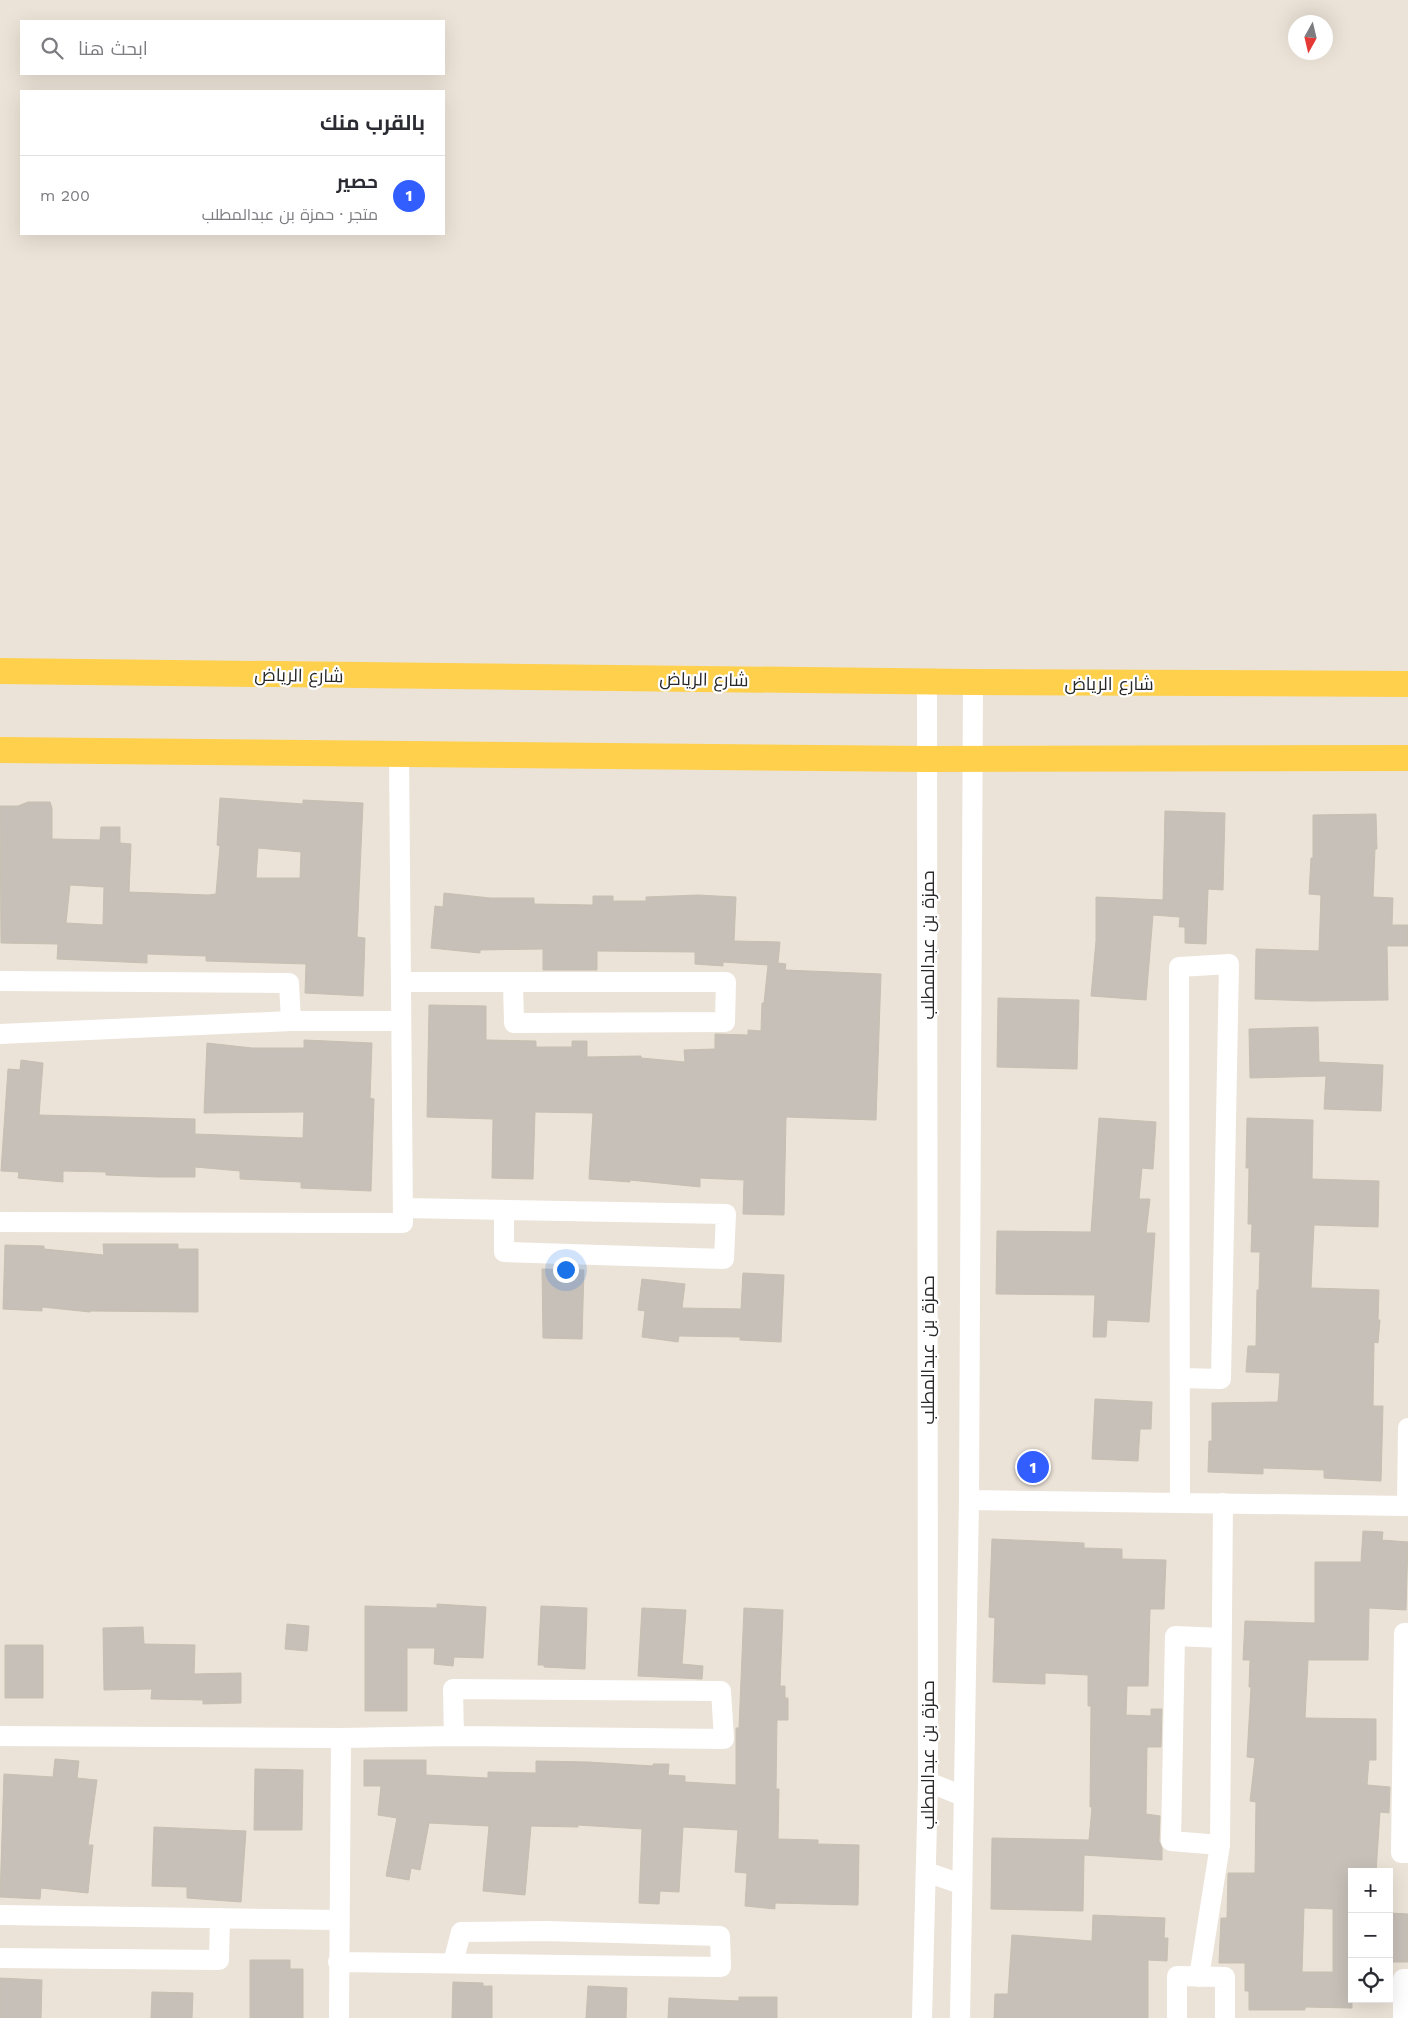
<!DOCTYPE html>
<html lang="ar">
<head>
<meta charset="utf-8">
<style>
  :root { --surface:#fff; --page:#f2f2f3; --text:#2b2b33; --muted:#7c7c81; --line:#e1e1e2; --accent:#325dff }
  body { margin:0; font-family:"Work Sans",Cairo,sans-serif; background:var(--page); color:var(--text); direction:rtl }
  .controls { position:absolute; right:15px; bottom:15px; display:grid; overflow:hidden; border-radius:0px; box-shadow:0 5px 20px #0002 }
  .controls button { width:45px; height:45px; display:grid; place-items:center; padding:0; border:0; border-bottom:1px solid var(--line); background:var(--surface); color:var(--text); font:25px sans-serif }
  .compass { position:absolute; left:1288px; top:15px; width:45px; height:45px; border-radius:50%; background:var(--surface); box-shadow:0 5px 20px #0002; rotate:188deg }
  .you { position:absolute; left:565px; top:1269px; width:18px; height:18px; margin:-12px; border:4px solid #fff; border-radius:50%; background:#1a73e8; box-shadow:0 0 0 8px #1a73e833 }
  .badge { display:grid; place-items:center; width:32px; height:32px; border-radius:50%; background:var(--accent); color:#fff; font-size:16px; font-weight:700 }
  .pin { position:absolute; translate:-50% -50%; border:2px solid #fff; box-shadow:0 1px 5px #0006 }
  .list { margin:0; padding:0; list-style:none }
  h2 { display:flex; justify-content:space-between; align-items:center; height:65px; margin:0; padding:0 20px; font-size:21px }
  h2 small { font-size:16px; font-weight:400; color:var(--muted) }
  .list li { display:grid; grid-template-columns:32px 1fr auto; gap:15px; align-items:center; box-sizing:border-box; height:80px; padding:0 20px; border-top:1px solid var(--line) }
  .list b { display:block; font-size:19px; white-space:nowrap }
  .list p { margin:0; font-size:16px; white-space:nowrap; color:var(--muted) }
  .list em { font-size:16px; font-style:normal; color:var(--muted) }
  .icon { flex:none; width:28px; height:28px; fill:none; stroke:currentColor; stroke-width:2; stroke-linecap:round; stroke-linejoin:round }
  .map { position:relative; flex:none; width:1408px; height:2018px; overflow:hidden; direction:ltr }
  .search { position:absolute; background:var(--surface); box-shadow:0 5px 20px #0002; left:20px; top:20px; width:425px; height:55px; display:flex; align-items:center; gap:12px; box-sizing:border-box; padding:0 18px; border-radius:0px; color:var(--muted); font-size:19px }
  .panel { position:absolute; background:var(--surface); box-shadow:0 5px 20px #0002; left:20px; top:90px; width:425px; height:145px; border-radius:0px; direction:rtl }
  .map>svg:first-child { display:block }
  .building { fill:#c7c0b8; stroke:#c7bfb1; fill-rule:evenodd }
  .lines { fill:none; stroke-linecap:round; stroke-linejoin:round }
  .minor { stroke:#fff; stroke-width:20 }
  .major { stroke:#fed04b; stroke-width:26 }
  .labels { text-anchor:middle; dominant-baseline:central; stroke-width:4.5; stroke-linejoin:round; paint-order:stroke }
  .street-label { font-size:18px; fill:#282828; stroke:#fff }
</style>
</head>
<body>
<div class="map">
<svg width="1408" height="2018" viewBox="0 0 1408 2018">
  <rect width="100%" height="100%" fill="#ece3d8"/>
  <path class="building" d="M220 798 303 804V800L363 803 357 937 365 938 363 996 305 993 306 964 206 961V956L147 954V963L57 959 58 944 1 943 0 806H18L28 802H50L52 808V839L100 840 101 827H120V843L131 844 129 892 208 895 216 894 220 846 217 845ZM258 848 301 852 300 878H256ZM70 885 104 887 103 925 66 923Z
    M1165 811 1225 813 1223 890 1208 889 1206 944 1185 943V927H1179L1180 917 1153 915 1146 1000 1091 996 1096 941V897L1163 900Z
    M1376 814 1377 849H1375L1373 897 1393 898 1392 925H1408V946H1387L1388 1000 1312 1001 1255 999 1256 949 1319 951 1321 895 1309 894 1311 858H1313V815Z
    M444 893 490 898H534V904L593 905V896H613V901H646V897L698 895 736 897 734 941 780 942 778 963 786 964 785 970 881 974 876 1120 786 1117 784 1215 743 1214 744 1180 700 1178V1187L630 1180V1182L589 1179 593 1113 535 1112 533 1179 492 1178 493 1119 427 1117 429 1005 486 1006V1040L536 1041V1047H572V1041H587V1057L641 1056V1058L685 1062 684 1050 715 1049V1034L748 1035V1030L761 1031 762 1003H764L768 965 723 962V966L695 964V952L597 951V970H543V949L480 950V953L431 948 435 906 443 907Z
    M998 998 1079 1000 1077 1069 997 1067Z
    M1318 1027 1319 1062 1383 1065 1381 1111 1324 1109 1326 1076 1250 1078 1249 1029Z
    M304 1040 372 1043 370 1098 374 1099 371 1191 301 1188V1182L240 1179V1171L195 1167V1177H157L106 1175V1172L63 1171V1182L18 1178 19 1172 1 1171 8 1069 20 1070 21 1060 43 1063 39 1115 195 1119V1134L303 1138 304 1112 204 1113 207 1043 252 1048H304Z
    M1099 1118 1156 1122 1153 1169 1142 1168 1139 1199H1150L1146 1233H1155L1149 1322 1107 1320 1106 1337H1093L1095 1295 996 1294 997 1231 1091 1232Z
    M1247 1118 1313 1120 1312 1179 1379 1181 1378 1227 1314 1225 1311 1288 1379 1290 1378 1320H1380L1378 1343 1374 1342 1373 1406H1383L1381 1481 1324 1478V1470L1263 1468V1474L1208 1472 1209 1441H1212V1403L1278 1402 1280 1373 1246 1372 1248 1346H1256L1257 1290H1259L1260 1252H1251L1252 1224H1248L1249 1168H1246Z
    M103 1244H178V1249H198V1312L90 1311V1312L42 1307V1311L3 1309 5 1245 44 1246V1249L104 1255Z
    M542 1269 584 1270 582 1339 543 1338Z
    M743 1273 784 1275 781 1342 740 1340V1337L679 1336 678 1342 642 1337 645 1311 638 1310 642 1279 685 1284 682 1308 741 1309Z
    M1095 1399 1152 1402 1151 1429H1140L1138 1461 1092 1459Z
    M1363 1531 1383 1532 1382 1540 1408 1542 1406 1610 1369 1608 1368 1660H1308L1305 1718 1376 1719V1760H1369L1367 1785 1390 1787 1389 1813 1380 1812 1376 1872H1352V2008L1305 2007V2010H1249V1991H1245V1963H1219L1221 1918H1227L1228 1873H1255L1256 1802 1250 1801 1255 1758 1247 1757 1251 1687H1249L1250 1660H1243L1245 1621 1315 1623V1562H1361ZM1304 1908 1333 1909V1972H1302Z
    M992 1539 1084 1543V1548L1122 1549V1559L1166 1560 1164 1609H1150L1148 1686H1127L1126 1715 1151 1716V1709H1162L1161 1747H1147L1146 1814 1160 1816 1159 1841 1162 1848V1860L1084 1855 1083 1911 991 1909 992 1838 1089 1840 1092 1807H1090L1091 1706H1088V1675L1045 1673V1684L993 1682 995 1618 989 1617Z
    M437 1604 486 1607 483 1658 454 1657 453 1666 434 1664 435 1648H407V1711H365V1606L437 1608Z
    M541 1606 587 1608 585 1669 544 1667V1665H538Z
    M642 1608 686 1610 682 1664 703 1666 702 1679 638 1676Z
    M744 1608 783 1610 780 1686H785V1698H788V1720H777L776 1789H779L778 1839 818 1840V1844L859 1845 858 1905 775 1903V1909L745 1906 747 1873 735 1872 738 1830 683 1827 679 1892 660 1891 659 1904 639 1903 642 1829 578 1825V1827L531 1826 525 1895 483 1891 489 1826 429 1823 420 1870 411 1868 409 1880 386 1876 397 1818 378 1815 381 1786H364V1760H426V1775L488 1778V1772L536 1773V1761L588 1762 653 1766V1764H669L668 1775 685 1776V1782L736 1785V1728H739Z
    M287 1624 309 1626 307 1651 285 1649Z
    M143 1627 144 1644 195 1645 194 1674 241 1673V1703L203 1704V1700L151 1699 152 1689 104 1690 103 1628Z
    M5 1645H43V1698H5Z
    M55 1759 79 1761 77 1778 97 1780 88 1845H93L88 1893 41 1888 40 1899 0 1897 4 1774 53 1777Z
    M255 1769 303 1770 302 1830H254Z
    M154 1827 246 1831 241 1902 187 1898V1887L152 1886Z
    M1389 1913 1408 1914V1962H1389Z
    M1093 1915 1165 1918 1164 1938H1168L1167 1961 1148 1960V2018H994L995 1994H1008L1012 1935 1092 1941Z
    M250 1960H290V1969H303V2018H250Z
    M0 1978 42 1980 41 2018H0Z
    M453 1982 483 1983V1986H492V2018H452Z
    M588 1986 627 1988 626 2018H586Z
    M152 1992 193 1993 192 2018H151Z
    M739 1997H777V2018H668L669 1998 739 2001Z"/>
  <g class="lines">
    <path class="minor" d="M0 981 289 983 291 1021
      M401 982H726L725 1022 514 1023 513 982
      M0 1034 291 1021H401
      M403 1208 726 1214 724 1259 504 1252V1210
      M0 1222 403 1223 399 753
      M1180 1378 1221 1379 1229 964 1179 967 1180 1503
      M969 1500 1408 1506
      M1407 1506 1408 1428
      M1408 1633H1404L1401 1853H1408
      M1222 1638 1175 1636 1171 1841 1220 1845 1223 1503
      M0 1736 341 1738 339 2018
      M341 1738 454 1736 724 1739 721 1691 453 1689 454 1736
      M928 1782 963 1796
      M926 1872 961 1884
      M0 1915 338 1920
      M0 1958 219 1960 220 1918
      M338 1962 721 1967 720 1936 546 1931 461 1932 453 1963
      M1199 1977 1220 1845
      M922 2018 928 1782 927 681
      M960 2018 969 1500 973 682
      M1177 2018V1976L1225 1977V2018
      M1403 2018V1979H1408"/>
    <path class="major" d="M0 671 973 682 1408 684
      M0 750 927 759 1408 758"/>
  </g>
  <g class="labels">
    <g class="street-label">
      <text transform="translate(299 675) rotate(1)">شارع الرياض</text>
      <text transform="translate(704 679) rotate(1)">شارع الرياض</text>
      <text x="1109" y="683">شارع الرياض</text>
      <text transform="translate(927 945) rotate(-90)">حمزة بن عبدالمطلب</text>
      <text transform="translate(927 1350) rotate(-90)">حمزة بن عبدالمطلب</text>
      <text transform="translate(927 1755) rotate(-90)">حمزة بن عبدالمطلب</text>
    </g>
  </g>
</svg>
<div class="controls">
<button>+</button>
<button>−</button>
<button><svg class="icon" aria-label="locate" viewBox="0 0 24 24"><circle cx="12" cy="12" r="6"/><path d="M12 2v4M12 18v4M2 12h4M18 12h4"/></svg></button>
</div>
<svg class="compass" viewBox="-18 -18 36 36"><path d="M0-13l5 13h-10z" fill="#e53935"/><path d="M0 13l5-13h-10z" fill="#7c7c81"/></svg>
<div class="you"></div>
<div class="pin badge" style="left:1033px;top:1467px">1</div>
<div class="search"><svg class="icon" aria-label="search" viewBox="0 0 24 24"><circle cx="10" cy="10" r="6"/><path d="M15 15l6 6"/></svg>ابحث هنا</div>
<section class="panel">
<h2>بالقرب منك<small></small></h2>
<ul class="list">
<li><span class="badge">1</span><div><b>حصير</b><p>متجر · حمزة بن عبدالمطلب</p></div><em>200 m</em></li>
</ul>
</section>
</div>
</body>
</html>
